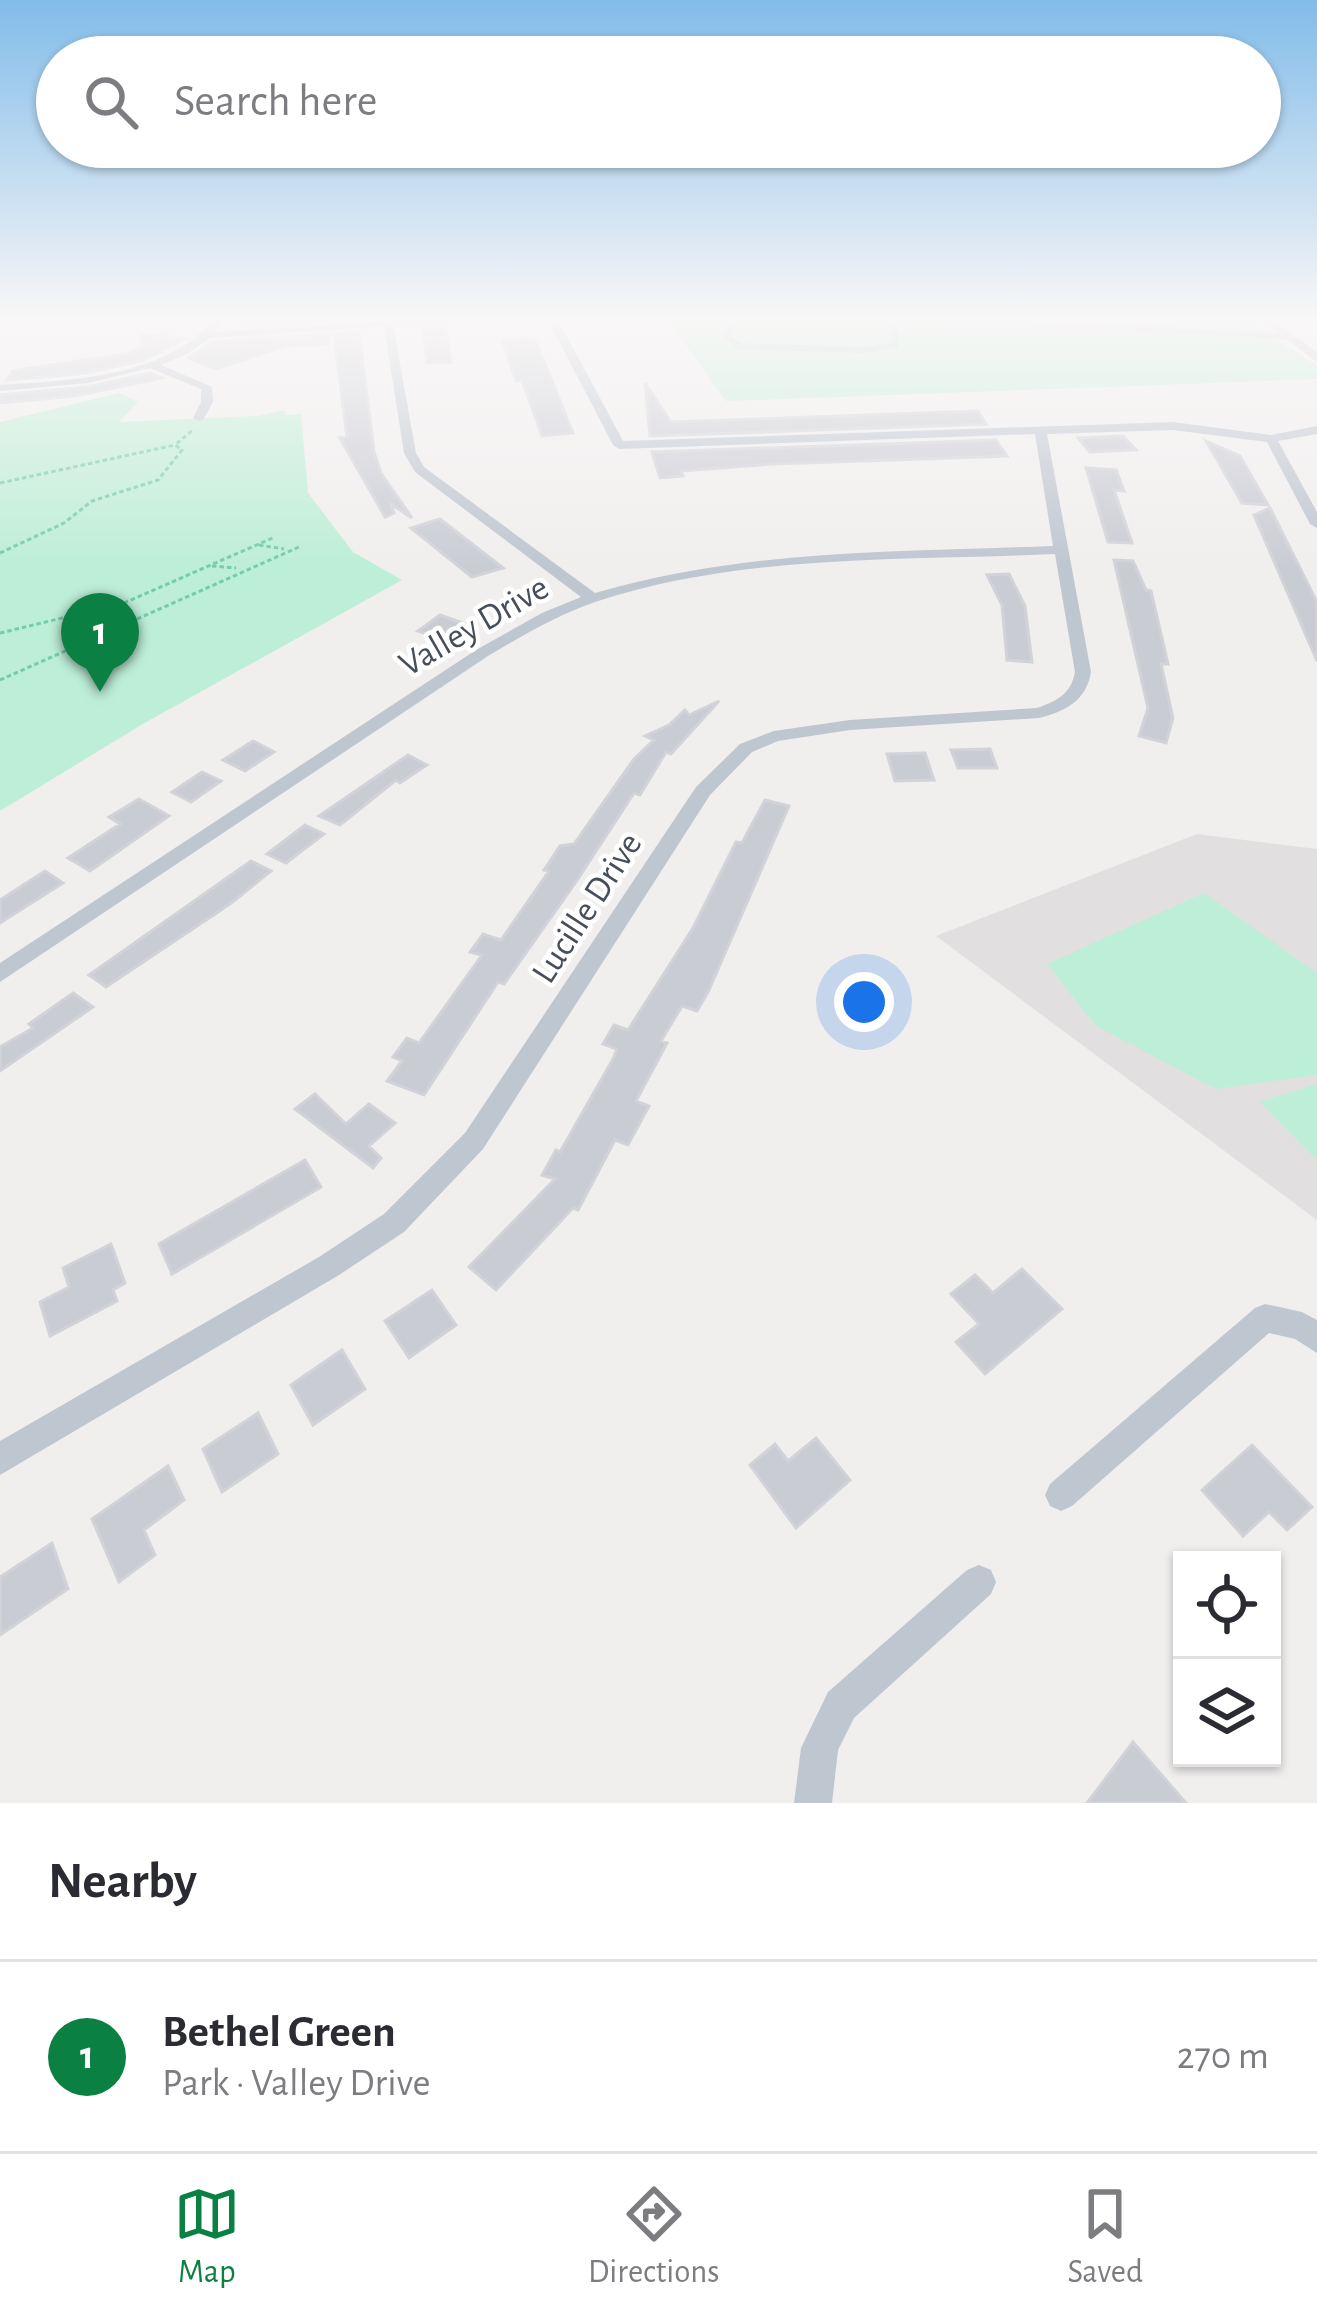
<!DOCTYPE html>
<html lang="en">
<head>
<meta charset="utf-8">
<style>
  :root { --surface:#fff; --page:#f7f7f7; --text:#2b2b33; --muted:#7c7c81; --line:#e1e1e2; --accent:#0b8043 }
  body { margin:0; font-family:"Alegreya Sans",sans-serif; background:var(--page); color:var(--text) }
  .controls { position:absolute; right:36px; bottom:36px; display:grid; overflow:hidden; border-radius:0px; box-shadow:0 3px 9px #0004 }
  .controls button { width:108px; height:108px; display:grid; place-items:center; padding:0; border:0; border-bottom:3px solid var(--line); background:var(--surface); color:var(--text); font:60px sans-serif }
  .you { position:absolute; left:864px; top:1002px; width:42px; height:42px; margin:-30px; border:9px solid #fff; border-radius:50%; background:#1a73e8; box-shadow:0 0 0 18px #1a73e833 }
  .badge { display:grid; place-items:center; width:78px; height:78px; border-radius:50%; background:var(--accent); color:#fff; font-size:39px; font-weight:700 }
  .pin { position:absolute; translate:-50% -99px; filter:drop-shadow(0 3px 6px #0008) }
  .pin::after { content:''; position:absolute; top:63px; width:42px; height:36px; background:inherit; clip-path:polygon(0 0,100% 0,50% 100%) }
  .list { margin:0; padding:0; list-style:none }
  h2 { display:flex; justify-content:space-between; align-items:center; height:156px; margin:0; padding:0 48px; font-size:51px }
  h2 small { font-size:39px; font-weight:400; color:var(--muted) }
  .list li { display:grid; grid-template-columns:78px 1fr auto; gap:36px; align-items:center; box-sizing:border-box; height:192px; padding:0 48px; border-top:3px solid var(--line) }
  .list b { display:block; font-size:45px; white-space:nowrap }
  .list p { margin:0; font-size:39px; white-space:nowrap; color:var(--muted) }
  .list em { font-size:39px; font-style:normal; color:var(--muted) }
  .icon { flex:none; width:66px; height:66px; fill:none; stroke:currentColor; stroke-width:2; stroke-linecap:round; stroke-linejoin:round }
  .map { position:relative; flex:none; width:1317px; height:1803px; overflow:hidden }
  .search { position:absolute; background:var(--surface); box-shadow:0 3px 9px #0004; left:36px; right:36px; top:36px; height:132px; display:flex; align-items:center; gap:30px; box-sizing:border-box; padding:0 42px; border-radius:66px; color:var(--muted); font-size:45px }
  .sheet { height:348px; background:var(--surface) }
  nav { display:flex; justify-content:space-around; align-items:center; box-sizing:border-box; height:168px; border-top:3px solid var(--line); background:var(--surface); font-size:33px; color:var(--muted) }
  nav a { display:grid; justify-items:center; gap:6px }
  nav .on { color:var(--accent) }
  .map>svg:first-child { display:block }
  .education { fill:#e2dfe0 }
  .green { fill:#bdeed7 }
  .building { fill:#caccd4; stroke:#d2d3d9; stroke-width:3 }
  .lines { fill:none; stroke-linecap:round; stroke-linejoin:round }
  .path { stroke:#75cbad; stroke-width:3; stroke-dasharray:4.5 3; stroke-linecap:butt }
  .service { stroke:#bec6d0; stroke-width:6 }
  .minor { fill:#bec6d0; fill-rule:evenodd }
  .tertiary { fill:#bec6d0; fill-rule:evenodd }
  .labels { text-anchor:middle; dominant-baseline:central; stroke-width:9; stroke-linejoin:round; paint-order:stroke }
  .street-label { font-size:36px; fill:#464e5b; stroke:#fff }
</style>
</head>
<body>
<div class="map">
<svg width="1317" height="1803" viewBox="0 0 1317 1803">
  <rect width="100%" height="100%" fill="#f1eeee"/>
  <path class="education" d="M1197 834 1317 849V1220L936 936Z"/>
  <path class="green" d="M665 316H1248L1274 339 1317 365V379L726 401Z
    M119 393 138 402 119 422 258 416 284 410 286 415 301 414 308 493 353 552 402 580 141 725 0 811V422Z
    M1204 893 1317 973V1075L1216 1089 1096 1026 1047 964Z
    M1317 1084V1160L1260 1102Z"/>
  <path class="building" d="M247 316H329V321L244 326Z
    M445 326 451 362 427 363 423 328Z
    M166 329 167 337 185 339 144 360 87 373 7 380 13 371 130 353 151 344 141 341 142 335 159 336Z
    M359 333 374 452 381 473 412 518 391 504 394 513 385 517 340 438 347 437 334 334Z
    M329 334V344L286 346 216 369 188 358 212 342Z
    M534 339 542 356 573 433 542 436 522 380 516 381 502 340Z
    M150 373 162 378 74 396 0 403V395L88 387Z
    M645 383 671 422 978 411 986 424 650 436Z
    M1123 436 1136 450 1090 452 1078 438Z
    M996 440 1007 456 773 464 681 471 683 476 660 478 652 452Z
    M1206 441 1240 456 1268 505 1242 503Z
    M1086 468 1116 470 1124 491 1114 490 1132 543 1108 542Z
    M1270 508 1317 602V661L1254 515Z
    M440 519 503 568 472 577 411 528Z
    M1114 560 1133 561 1146 590 1151 591 1168 664H1161L1173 718 1166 743 1139 736 1148 708Z
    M1009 574 1025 606 1032 662 1007 660 1002 605 987 575Z
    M440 615 468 625 446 641 418 631Z
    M719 701 671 754 666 752 640 795 634 793 578 879 504 984 498 982 424 1095 387 1081 402 1061 393 1057 407 1038 419 1043 482 955 470 952 483 934 501 940 549 871 544 870 560 846 574 844 634 759 654 740 645 736 669 725 685 710 689 715Z
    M253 741 274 752 245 771 223 760Z
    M990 749 997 768H958L951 750Z
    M925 753 934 780 895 781 887 754Z
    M408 755 427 765 400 783 396 780 340 825 319 816Z
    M202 772 221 781 191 802 172 792Z
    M139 799 169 816 90 871 68 858 120 824 109 817Z
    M765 800 789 806 708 992 697 1011 682 1006 661 1041 667 1043 636 1101 649 1106 628 1145 615 1140 578 1210 573 1208 496 1290 469 1267 555 1179 542 1175 556 1150 560 1152 613 1059 617 1049 603 1044 614 1025 628 1030 693 928 736 842 742 843Z
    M305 825 324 834 286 863 267 854Z
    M251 861 271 871 230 904 106 987 89 975Z
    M45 871 63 883 0 923V900Z
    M73 993 93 1007 0 1071V1047L33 1028 29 1024Z
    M315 1094 346 1124 369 1104 395 1123 369 1146 381 1158 373 1168 295 1109Z
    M305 1160 321 1187 172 1274 159 1244Z
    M111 1244 125 1283 113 1290 117 1301 50 1336 40 1302 69 1287 63 1268Z
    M1022 1269 1062 1309 985 1374 956 1342 979 1324 951 1294 975 1275 993 1293Z
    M432 1290 456 1325 409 1358 385 1321Z
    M342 1350 365 1389 313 1425 291 1385Z
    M258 1413 278 1454 222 1492 203 1449Z
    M816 1438 850 1480 796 1528 750 1465 775 1444 788 1461Z
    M1252 1445 1312 1507 1287 1530 1269 1512 1243 1536 1202 1490Z
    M168 1466 184 1500 144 1530 155 1555 119 1582 92 1519Z
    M52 1543 68 1589 0 1635V1577Z
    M1133 1742 1186 1803H1087Z"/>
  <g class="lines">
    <path class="path" d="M0 483 175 445
      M259 545 284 549
      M0 553 64 523 92 501 158 480 182 450 175 445 193 430
      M212 566 236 568
      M0 633 124 603 275 537
      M0 680 299 547"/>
    <path class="service" d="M736 316 728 337 739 346 863 350 895 345V322L900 316
      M884 316 1283 336"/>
    <path class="minor" d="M216 316H226L214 332 491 316 486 319 393 325 416 453 424 467 595 593C745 549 899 552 1053 546L1035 434 619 449 613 445 546 316H556L623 441 1173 422 1271 435 1317 426V434L1278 441 1317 512V528L1310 524 1267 442 1173 430 1047 434 1091 672C1086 701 1066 711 1039 718L850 730 778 741 752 752 710 795 483 1149 404 1232 339 1275 0 1475V1441L319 1257 384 1214 465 1133 696 787 740 744 774 731 850 720 1037 708C1057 701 1071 694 1075 672L1055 554C901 561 743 553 595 602 557 615 522 636 488 656L0 982V963L476 650 542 613 581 597 415 472 404 453 384 326 210 338 187 354 161 365 212 387 213 402 203 420 199 421 193 418 201 402V389L150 368 88 383 0 391V385C73 380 168 378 216 316Z
      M1265 1304 1302 1312 1317 1320V1353L1295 1339 1269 1333 1072 1506 1061 1511 1050 1506 1045 1495 1050 1484 1255 1308Z
      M979 1565 991 1570 996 1582 991 1594 854 1718 838 1750 832 1803H794L801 1748 828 1692 967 1570Z"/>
    <path class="tertiary" d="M1255 316H1267L1317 352V362Z"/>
  </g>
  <linearGradient id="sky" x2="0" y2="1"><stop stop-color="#82bce9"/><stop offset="0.56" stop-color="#f9f7f7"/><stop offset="1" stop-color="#f9f7f7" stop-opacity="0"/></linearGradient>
  <rect width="1317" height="568" fill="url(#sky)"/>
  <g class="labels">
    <g class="street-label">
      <text transform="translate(474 626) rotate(-30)">Valley Drive</text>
      <text transform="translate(587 908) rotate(-57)">Lucille Drive</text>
    </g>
  </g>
</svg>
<div class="controls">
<button><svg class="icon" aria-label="locate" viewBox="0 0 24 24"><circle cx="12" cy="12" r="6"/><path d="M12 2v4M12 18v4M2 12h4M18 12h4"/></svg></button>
<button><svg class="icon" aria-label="layers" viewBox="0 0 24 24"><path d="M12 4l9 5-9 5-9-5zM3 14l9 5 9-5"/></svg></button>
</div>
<div class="you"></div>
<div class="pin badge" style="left:100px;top:692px">1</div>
<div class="search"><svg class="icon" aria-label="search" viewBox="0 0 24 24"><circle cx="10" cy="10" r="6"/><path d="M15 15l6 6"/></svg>Search here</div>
</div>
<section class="sheet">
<h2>Nearby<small></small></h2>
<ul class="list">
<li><span class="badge">1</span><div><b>Bethel Green</b><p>Park · Valley Drive</p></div><em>270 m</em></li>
</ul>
</section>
<nav>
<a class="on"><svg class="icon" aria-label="map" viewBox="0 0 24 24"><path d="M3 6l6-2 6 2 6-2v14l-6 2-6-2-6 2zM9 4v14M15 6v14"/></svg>Map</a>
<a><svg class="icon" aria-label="directions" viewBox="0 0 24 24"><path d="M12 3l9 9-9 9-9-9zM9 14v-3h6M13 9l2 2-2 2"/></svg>Directions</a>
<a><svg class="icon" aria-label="saved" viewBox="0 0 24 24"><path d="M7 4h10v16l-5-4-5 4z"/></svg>Saved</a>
</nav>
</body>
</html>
